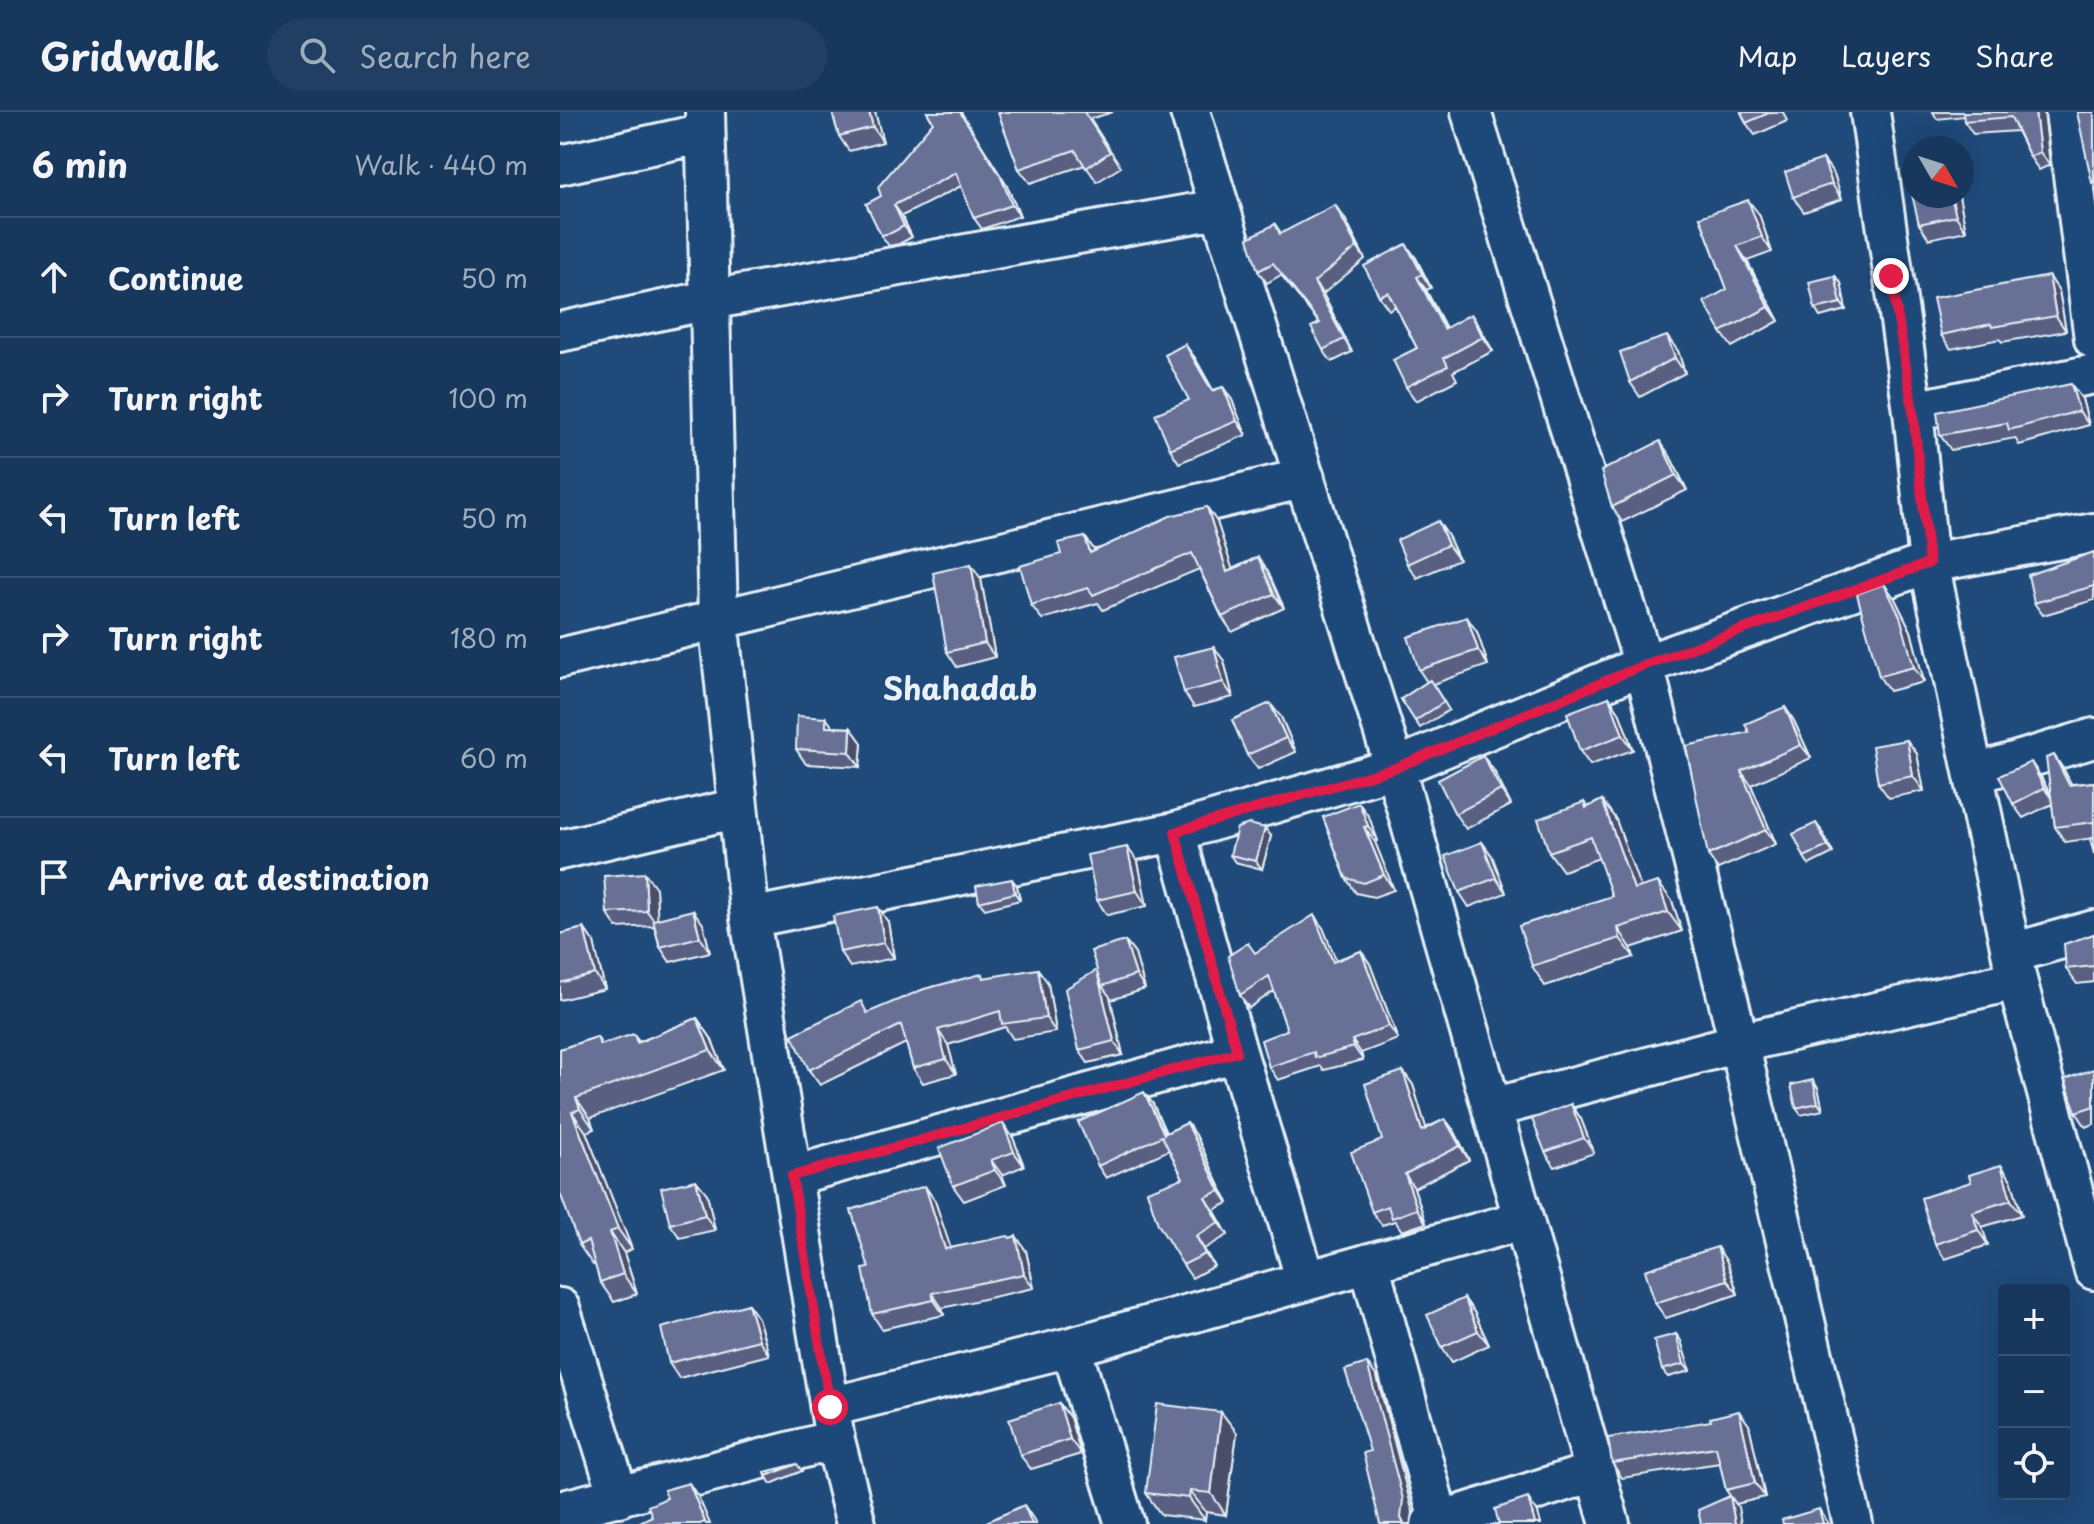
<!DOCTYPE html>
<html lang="en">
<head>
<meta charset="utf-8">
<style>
  :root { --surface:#17385c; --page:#203f62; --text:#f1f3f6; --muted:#9eacbb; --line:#365272 }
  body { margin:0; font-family:"Playpen Sans",sans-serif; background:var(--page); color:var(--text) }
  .controls { position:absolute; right:24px; bottom:24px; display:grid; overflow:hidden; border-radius:8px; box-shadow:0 8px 32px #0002 }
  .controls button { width:72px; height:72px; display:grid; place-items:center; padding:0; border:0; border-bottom:2px solid var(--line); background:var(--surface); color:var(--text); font:40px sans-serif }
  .compass { position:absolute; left:1342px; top:24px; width:72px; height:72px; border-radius:50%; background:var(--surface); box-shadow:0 8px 32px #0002; rotate:129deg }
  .stop { position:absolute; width:24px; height:24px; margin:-18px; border:6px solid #e11d48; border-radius:50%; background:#fff }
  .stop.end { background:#e11d48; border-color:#fff; box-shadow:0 2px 8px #0008 }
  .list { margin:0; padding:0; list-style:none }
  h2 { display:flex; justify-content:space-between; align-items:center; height:104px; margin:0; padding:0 32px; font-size:34px }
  h2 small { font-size:26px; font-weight:400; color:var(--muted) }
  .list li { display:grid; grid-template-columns:52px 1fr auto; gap:24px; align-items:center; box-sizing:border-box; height:120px; padding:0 32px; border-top:2px solid var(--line) }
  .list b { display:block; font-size:30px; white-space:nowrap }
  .list em { font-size:26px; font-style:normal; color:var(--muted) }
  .icon { flex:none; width:44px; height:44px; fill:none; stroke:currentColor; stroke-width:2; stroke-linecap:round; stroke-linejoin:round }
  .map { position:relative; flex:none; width:1534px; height:1412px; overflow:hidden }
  header { display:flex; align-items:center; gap:48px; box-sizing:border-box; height:112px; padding:0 40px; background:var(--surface); border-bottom:2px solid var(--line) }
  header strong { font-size:38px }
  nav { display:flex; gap:44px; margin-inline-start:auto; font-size:28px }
  .search { width:560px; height:72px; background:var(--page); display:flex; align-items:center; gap:20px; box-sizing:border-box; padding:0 28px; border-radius:44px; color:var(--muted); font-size:30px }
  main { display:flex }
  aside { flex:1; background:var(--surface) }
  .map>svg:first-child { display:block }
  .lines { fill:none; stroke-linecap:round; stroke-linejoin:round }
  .minor-casing { stroke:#e8f1f8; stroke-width:44 }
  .minor { stroke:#1f4a7a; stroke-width:38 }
  .wall { fill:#595f81; stroke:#e8f1f8; stroke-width:2 }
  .shaded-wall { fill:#484e69; stroke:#e8f1f8; stroke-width:2 }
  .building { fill:#676f96; stroke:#e8f1f8; stroke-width:2 }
  .route { stroke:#e11d48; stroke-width:10 }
  .labels { text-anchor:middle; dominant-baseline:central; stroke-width:6; stroke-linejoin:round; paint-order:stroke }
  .quarter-label { font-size:30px; font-weight:bold; fill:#e8f1f8; stroke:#1f4a7a }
</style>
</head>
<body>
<header>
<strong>Gridwalk</strong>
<div class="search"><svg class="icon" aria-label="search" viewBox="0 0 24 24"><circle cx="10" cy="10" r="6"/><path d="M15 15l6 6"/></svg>Search here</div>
<nav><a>Map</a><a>Layers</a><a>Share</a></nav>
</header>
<main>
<aside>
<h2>6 min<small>Walk · 440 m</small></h2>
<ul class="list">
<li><svg class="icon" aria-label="ahead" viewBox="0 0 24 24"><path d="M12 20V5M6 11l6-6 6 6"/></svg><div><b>Continue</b></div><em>50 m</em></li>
<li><svg class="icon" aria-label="right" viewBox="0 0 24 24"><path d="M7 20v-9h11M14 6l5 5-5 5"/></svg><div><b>Turn right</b></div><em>100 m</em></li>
<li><svg class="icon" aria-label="left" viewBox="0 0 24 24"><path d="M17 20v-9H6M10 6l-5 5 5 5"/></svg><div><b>Turn left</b></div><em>50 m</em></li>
<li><svg class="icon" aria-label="right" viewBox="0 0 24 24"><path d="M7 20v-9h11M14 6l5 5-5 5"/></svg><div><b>Turn right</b></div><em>180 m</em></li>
<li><svg class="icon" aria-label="left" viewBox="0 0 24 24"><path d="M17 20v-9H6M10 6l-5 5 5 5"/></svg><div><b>Turn left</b></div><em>60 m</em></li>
<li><svg class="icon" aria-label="arrive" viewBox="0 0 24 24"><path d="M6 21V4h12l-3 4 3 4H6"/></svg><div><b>Arrive at destination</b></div></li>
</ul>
</aside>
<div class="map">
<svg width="1534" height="1412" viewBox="0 0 1534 1412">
  <rect width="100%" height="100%" fill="#1f4a7a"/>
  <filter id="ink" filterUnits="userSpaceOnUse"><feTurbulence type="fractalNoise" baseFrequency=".0125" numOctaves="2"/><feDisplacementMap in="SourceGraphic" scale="16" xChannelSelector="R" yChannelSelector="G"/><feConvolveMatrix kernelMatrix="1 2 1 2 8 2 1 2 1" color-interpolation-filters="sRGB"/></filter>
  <g filter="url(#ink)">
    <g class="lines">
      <defs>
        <path id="minor" d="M145 0 158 506 190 806 275 1328 296 1412
          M630 0 835 656 1050 1412
          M911 0 1084 553 1179 931 1293 1412
          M1310 0 1353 299 1369 451 1457 868 1534 1158
          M1505 0 1534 227
          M0 53 145 21
          M0 220 149 188 658 97
          M1353 299 1534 262
          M0 546 745 366
          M1414 662 1534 626
          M615 720 677 940 746 1169
          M0 738 178 696
          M190 806 615 720 835 656 1084 553 1369 451 1534 421
          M1452 841 1534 818
          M932 996 1179 931 1457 868
          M232 1064 677 940
          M809 1151 879 1408
          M0 1196 59 1385
          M511 1235 565 1412
          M270 1295 511 1235 963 1108
          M0 1399 275 1328
          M871 1412 1034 1360"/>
      </defs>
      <use href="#minor" class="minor-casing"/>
      <use href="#minor" class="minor"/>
    </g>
    <path class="wall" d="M272 0H315L323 30 289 39 279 24Z
      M367 0H401L447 74 460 104 422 117 414 106 401 74 342 104 352 125 339 132 329 134 321 123V84L373 10Z
      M438 0H553L530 7 561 55 537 70 525 53 470 71 459 57Z
      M1181 0H1223L1227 9 1195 23 1186 11Z
      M1373 0H1484L1490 53 1479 58 1470 45 1457 19 1413 22 1404 9V4L1377 7Z
      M1263 47 1274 62 1282 87 1244 100 1233 85Z
      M1354 84H1399L1406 119 1369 127 1359 112Z
      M1199 102 1212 140 1187 149 1219 209 1172 235 1161 220 1167 177 1140 105Z
      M784 105 805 147 763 182 792 240 772 250 763 238 759 211 721 163 707 171 698 159 715 112 721 121Z
      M856 146 871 176 866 178 886 216 911 202 920 216 933 239 893 260 897 268 856 289 846 275 857 236 835 194 829 198 819 184Z
      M1275 164 1281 171 1286 198 1260 205 1255 197Z
      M1489 164 1499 179 1506 219 1442 230 1440 227 1391 237 1381 223Z
      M1118 239 1125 261 1080 285 1070 270Z
      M635 246 653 278 663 275 672 288 686 323 619 351 610 337 629 288Z
      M1522 287 1529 313 1459 333 1455 326 1391 338 1380 323Z
      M1110 344 1127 378 1062 410 1052 395Z
      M878 409 888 424 899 448 857 466 847 452Z
      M657 410 672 457 698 445 708 460 724 496 672 520 662 505 639 457 543 498 538 491 482 507 471 493 501 442 525 425 535 439Z
      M1534 440V488L1483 503 1474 491Z
      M421 467 435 545 397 555 387 540Z
      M1324 472 1335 487 1351 519 1364 570 1329 579 1319 564Z
      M917 520 928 553 873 572 889 598 860 616 841 587 867 570 859 558Z
      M664 549 673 585 634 595 624 580Z
      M1049 585 1059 600 1073 638 1030 653 1020 639Z
      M1225 595 1234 609 1251 646 1191 673 1216 732 1158 757 1148 743 1189 620Z
      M721 605 736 640 698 657 687 643Z
      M266 606 273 615 291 616 302 631 300 655 246 652 236 637Z
      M1357 642 1364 679 1329 686 1318 671Z
      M923 644 934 659 951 693 906 717 895 702Z
      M1504 658 1511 672 1534 670V726L1505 730 1495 715 1492 692 1463 706 1453 692 1481 665 1491 684Z
      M1042 688 1056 708 1080 776 1112 789 1122 819 1071 836 1074 845 985 874 972 854 1052 784 1039 746 1003 759 989 740 1024 690 1028 695Z
      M763 705H809L818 729 815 730 834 778 814 785 796 781 786 766Z
      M1261 718 1273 741 1249 753 1244 745Z
      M711 724 702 757 675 750 670 743Z
      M922 730 932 744 946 781 909 795 899 780Z
      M578 750 587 794 547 803 537 788Z
      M457 774 460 788 425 797 419 790Z
      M96 776 97 807 143 812 150 840 110 850 100 835 94 814 57 816 47 801Z
      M328 810 334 846 290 855 280 840Z
      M24 816 34 831 45 877 0 888V822Z
      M763 816 776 848 801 839 810 852 838 927 801 941 803 948 764 958 761 954 718 968 709 955 727 918 714 879 689 896 680 883 695 841Z
      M1534 822V870L1517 872 1506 857 1530 824Z
      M565 829 575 842 585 877 551 888 550 885 563 943 528 951 519 938 537 858Z
      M422 862 425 866 488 871 496 920 453 927 445 915 388 933 396 962 363 971 353 956 346 931 260 973 249 958 309 901Z
      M137 906 151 926 164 958 30 1006 34 1017 26 1020 72 1137 64 1141 77 1182 54 1190 40 1170 35 1152 33 1153 19 1133 0 937 37 925 42 933 74 922 79 930Z
      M1534 957V1012L1526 1015 1516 1000Z
      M843 959 853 973 866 1016 885 1007 895 1020 909 1048 854 1076 866 1111 842 1119 835 1109 822 1113 812 1100 822 1028Z
      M1258 976 1263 998 1241 1003 1236 996Z
      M593 992 606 1021 627 1011 636 1023 668 1091 654 1098 668 1123 644 1137 654 1154 632 1166 623 1153V1066L609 1038 546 1066 538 1054Z
      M1011 992 1021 1007 1034 1041 995 1055 985 1040Z
      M443 1011 453 1026 464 1054 442 1063 446 1073 404 1089 393 1074Z
      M1441 1053 1451 1068 1462 1103 1422 1115 1428 1133 1385 1147 1375 1132 1411 1070Z
      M147 1082 155 1118 120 1126 110 1112Z
      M375 1089 390 1136 450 1126 456 1124 466 1139 474 1176 382 1196 384 1203 322 1217 312 1202 309 1156Z
      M1167 1150 1178 1182 1106 1206 1095 1191Z
      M904 1186 914 1200 929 1233 892 1250 882 1235Z
      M188 1192 198 1206 209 1243 119 1266 109 1251Z
      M1116 1222 1121 1229 1130 1259 1108 1265 1102 1258Z
      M499 1291 510 1306 521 1342 471 1357 460 1343Z
      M661 1300 677 1321 666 1403 646 1400 645 1408 601 1403 586 1381Z
      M1151 1309 1189 1313 1205 1385 1176 1392 1166 1378 1160 1351 1062 1366 1052 1351Z
      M237 1352 242 1359 211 1372 206 1364Z"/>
    <path class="shaded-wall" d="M309 0H315L323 30 313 15Z
      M400 0 447 74 460 104 452 93Z
      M1475 0H1484L1490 53 1480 40Z
      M1263 47 1274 62 1282 87 1272 72Z
      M1391 84H1399L1406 119 1396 104Z
      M1188 88 1199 102 1212 140 1202 125Z
      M334 93 342 104 352 125 344 114Z
      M775 93 784 105 805 147 797 135Z
      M846 132 856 146 871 176 862 162Z
      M1177 134 1187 149 1219 209 1209 195Z
      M1275 164 1281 171 1286 198 1281 191Z
      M1489 164 1499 179 1506 219 1496 204Z
      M857 165 866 178 893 231 884 217Z
      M754 170 763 182 792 240 784 227Z
      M911 202 920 216 933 239 923 225Z
      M1107 224 1118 239 1125 261 1115 246Z
      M625 232 635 246 661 293 652 279Z
      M1511 272 1522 287 1529 313 1519 299Z
      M663 275 672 288 686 323 677 309Z
      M1100 329 1110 344 1127 378 1116 363Z
      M647 395 657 410 678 474 667 460Z
      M878 409 888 424 899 448 888 433Z
      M525 425 535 439 530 441Z
      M698 445 708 460 724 496 714 482Z
      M411 452 421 467 435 545 425 531Z
      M1324 472 1335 487 1351 519 1364 570 1354 555Z
      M907 505 917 520 928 553 918 538Z
      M654 535 664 549 673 585 663 570Z
      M1049 585 1059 600 1073 638 1063 623Z
      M710 591 721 605 736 640 726 626Z
      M1225 595 1234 609 1251 646 1241 633Z
      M266 606 277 621 266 615Z
      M291 616 302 631 300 655 290 640Z
      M1347 628 1357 642 1364 679 1353 664Z
      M1494 643 1504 658 1519 687 1509 673Z
      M923 644 934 659 951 693 941 678Z
      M1471 650 1481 665 1494 690 1484 676Z
      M1181 659 1191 673 1216 732 1206 718Z
      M1042 688 1056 708 1088 797 1074 777Z
      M799 691 809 705 818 729 808 714Z
      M1256 711 1261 718 1273 741 1268 734Z
      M804 715 815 730 834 778 824 763Z
      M705 716 711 724 702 757 696 749Z
      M922 730 932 744 946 781 936 766Z
      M567 735 578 750 587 794 577 779Z
      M85 761 96 776 98 814 87 799Z
      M452 767 457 774 460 788 455 781Z
      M1098 770 1112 789 1122 819 1108 800Z
      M318 795 328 810 334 846 324 831Z
      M133 798 143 812 150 840 140 825Z
      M754 803 763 816 782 863 773 850Z
      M24 816 34 831 45 877 35 862Z
      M1058 816 1071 836 1074 845 1060 826Z
      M565 829 575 842 585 877 576 863Z
      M801 839 810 852 838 927 829 914Z
      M478 857 488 871 496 920 486 906Z
      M537 860 542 874 550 885 563 943 554 929Z
      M137 906 151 926 164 958 150 938Z
      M378 918 388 933 396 962 386 947Z
      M792 928 801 941 803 948 794 935Z
      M843 959 853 973 871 1032 862 1019Z
      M1253 968 1258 976 1263 998 1258 991Z
      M584 980 593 992 612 1035 604 1022Z
      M16 986 30 1006 34 1017 20 997Z
      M1011 992 1021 1007 1034 1041 1024 1026Z
      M12 1000 26 1020 72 1137 58 1117Z
      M885 1007 895 1020 909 1048 900 1034Z
      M443 1011 453 1026 464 1054 454 1040Z
      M627 1011 636 1023 668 1091 660 1079Z
      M431 1048 442 1063 446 1073 435 1058Z
      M1441 1053 1451 1068 1462 1103 1451 1088Z
      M845 1062 854 1076 866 1111 857 1097Z
      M136 1068 147 1082 155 1118 145 1103Z
      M365 1074 375 1089 396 1152 385 1137Z
      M645 1085 654 1098 668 1123 659 1110Z
      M1412 1100 1422 1115 1428 1133 1418 1118Z
      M50 1120 64 1141 77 1182 63 1162Z
      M456 1124 466 1139 474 1176 464 1162Z
      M636 1124 644 1137 654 1154 645 1142Z
      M1157 1135 1167 1150 1178 1182 1167 1168Z
      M372 1181 382 1196 384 1203 374 1188Z
      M904 1186 914 1200 929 1233 918 1219Z
      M188 1192 198 1206 209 1243 199 1228Z
      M1116 1222 1121 1229 1130 1259 1124 1252Z
      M807 1251 817 1265 853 1401 851 1412H844L841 1406Z
      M499 1291 510 1306 521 1342 510 1327Z
      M1179 1299 1189 1313 1205 1385 1195 1371Z
      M661 1300 677 1321 666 1403 651 1381Z
      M129 1371 139 1386 150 1412H146L145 1410Z
      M630 1379 646 1400 645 1408 629 1386Z
      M1170 1384 1178 1395 1181 1412H1175Z
      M968 1386 978 1401 981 1412H975Z
      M464 1393 474 1408 476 1412H472Z
      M1259 1397 1269 1412H1263Z"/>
    <path class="building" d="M272 0H309L313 15 279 24Z
      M367 0H400L440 63 452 93 414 106 396 61 334 93 344 114 331 121 321 123 306 92 321 84 318 75 373 10Z
      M438 0H524L550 40 526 56 515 38 459 57Z
      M1181 0H1211L1186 11Z
      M1403 0H1475L1480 40 1470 45 1451 5 1404 9Z
      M1517 0H1534V70L1532 71Z
      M1263 47 1272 72 1233 85 1225 60Z
      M1354 73V84H1391L1396 104 1359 112 1350 74Z
      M1188 88 1202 125 1177 134 1209 195 1161 220 1144 190 1167 177 1140 105Z
      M775 93 797 135 754 170 784 227 763 238 751 215 760 211 713 151 698 159 688 126 715 112 720 122Z
      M846 132 862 162 857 165 884 217 911 202 923 225 884 246 888 254 846 275 833 248 857 236 828 180 819 184 804 154Z
      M1275 164 1281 191 1255 197 1249 170Z
      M1489 164 1496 204 1432 215 1431 212 1381 223 1373 186Z
      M1107 224 1115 246 1070 270 1060 240Z
      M625 232 652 279 663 275 677 309 610 337 595 302 629 288 605 243Z
      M1511 272 1519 299 1449 318 1447 311 1380 323 1377 300Z
      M1100 329 1116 363 1052 395 1041 359Z
      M647 395 667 460 698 445 714 482 662 505 632 441 533 483 528 476 471 493 460 454 501 442 498 431 525 425 530 441 610 404Z
      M878 409 888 433 847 452 837 428Z
      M1534 440V474L1474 491 1468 463Z
      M411 452 425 531 387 540 373 461Z
      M1324 472 1340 504 1354 555 1319 564 1297 482Z
      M907 505 918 538 859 558 848 525Z
      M654 535 663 570 624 580 614 545Z
      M870 568 884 590 855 609 841 587Z
      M1049 585 1063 623 1020 639 1007 601Z
      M710 591 726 626 687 643 672 608Z
      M1225 595 1241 633 1181 659 1206 718 1148 743 1126 634 1189 620 1185 612Z
      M237 604 266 606V615L291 616 290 640 236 637Z
      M1347 628 1353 664 1318 671 1312 634Z
      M1494 643 1509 673 1534 670V710L1495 715 1486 646Z
      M923 644 941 678 895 702 878 668Z
      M1471 650 1484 676 1453 692 1439 664Z
      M1042 688 1074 777 1098 770 1108 800 1058 816 1060 826 972 854 959 814 1052 784 1031 725 989 740 978 707 1024 690 1026 696Z
      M799 691 808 714 804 715 824 763 804 771 786 766 763 705Z
      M1256 711 1268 734 1244 745 1233 722Z
      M689 712 705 716 696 749 670 743 677 716Z
      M1534 726V742L1530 727Z
      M922 730 936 766 899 780 885 744Z
      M567 735 577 779 537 788 527 743Z
      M85 761 87 799 47 801 44 764Z
      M452 767 455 781 419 790 416 774Z
      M318 795 324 831 280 840 273 804Z
      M133 798 140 825 100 835 93 808Z
      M754 803 773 850 801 839 829 914 792 928 794 935 755 946 754 940 709 955 701 928 727 918 709 864 680 883 668 844 688 831 695 841Z
      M24 816 35 862 0 871V822Z
      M1534 822V854L1506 857 1504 832Z
      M565 829 576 863 542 874 537 860 554 929 519 938 505 877 537 858 531 839Z
      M478 857 486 906 442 912 440 899 378 918 386 947 353 956 341 913 249 958 232 923 301 889 307 901 364 877 422 862 423 866Z
      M137 906 150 938 16 986 20 997 12 1000 58 1117 50 1120 63 1162 40 1170 28 1129 19 1133 0 1081V937L37 925 40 933 74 922 77 931Z
      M1534 957V994L1516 1000 1505 967Z
      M843 959 862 1019 885 1007 900 1034 845 1062 857 1097 832 1106 828 1094 812 1100 791 1040 822 1028 805 972Z
      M1253 968 1258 991 1236 996 1231 973Z
      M584 980 604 1022 627 1011 660 1079 645 1085 659 1110 636 1124 645 1142 623 1153 598 1112 587 1079 623 1066 602 1024 538 1054 518 1010Z
      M1011 992 1024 1026 985 1040 972 1007Z
      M443 1011 454 1040 431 1048 435 1058 393 1074 379 1036Z
      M1441 1053 1451 1088 1412 1100 1418 1118 1375 1132 1361 1086 1411 1070 1409 1063Z
      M136 1068 145 1103 110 1112 101 1076Z
      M365 1074 385 1137 448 1124 450 1126 456 1124 464 1162 372 1181 374 1188 312 1202 303 1157 309 1156 291 1098Z
      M1157 1135 1167 1168 1095 1191 1085 1158Z
      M904 1186 918 1219 882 1235 867 1203Z
      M188 1192 199 1228 109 1251 101 1216Z
      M1116 1222 1124 1252 1102 1258 1094 1228Z
      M807 1251 843 1387 841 1406 844 1412H820L803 1341 810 1339 785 1258Z
      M499 1291 510 1327 460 1343 449 1307Z
      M597 1292 661 1300 651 1381 630 1379 629 1386 586 1381Z
      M1179 1299 1195 1371 1166 1378 1156 1335 1052 1351 1048 1326 1151 1309 1150 1306Z
      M237 1352 206 1364 205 1360Z
      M129 1371 145 1410 140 1412H76L92 1404 88 1394 107 1386 104 1378Z
      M1170 1384 1175 1412H1141L1138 1398Z
      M968 1386 975 1412H939L935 1397Z
      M464 1393 472 1412H422Z
      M1259 1397 1263 1412H1223L1222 1408Z"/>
  </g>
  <g class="lines" filter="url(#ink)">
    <path class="route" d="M270 1295 232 1064 677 940 615 720 835 656 1084 553 1369 451 1353 299 1331 164"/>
  </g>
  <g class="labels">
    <g class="quarter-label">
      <text x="400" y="575">Shahadab</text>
    </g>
  </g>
</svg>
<div class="controls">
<button>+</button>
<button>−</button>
<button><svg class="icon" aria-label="locate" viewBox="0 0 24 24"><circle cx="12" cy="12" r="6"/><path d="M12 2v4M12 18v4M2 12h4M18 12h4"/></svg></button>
</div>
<svg class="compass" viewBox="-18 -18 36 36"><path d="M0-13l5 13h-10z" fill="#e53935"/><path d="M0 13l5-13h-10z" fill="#9eacbb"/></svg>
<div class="stop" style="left:270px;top:1295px"></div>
<div class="stop end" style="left:1331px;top:164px"></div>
</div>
</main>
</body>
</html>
